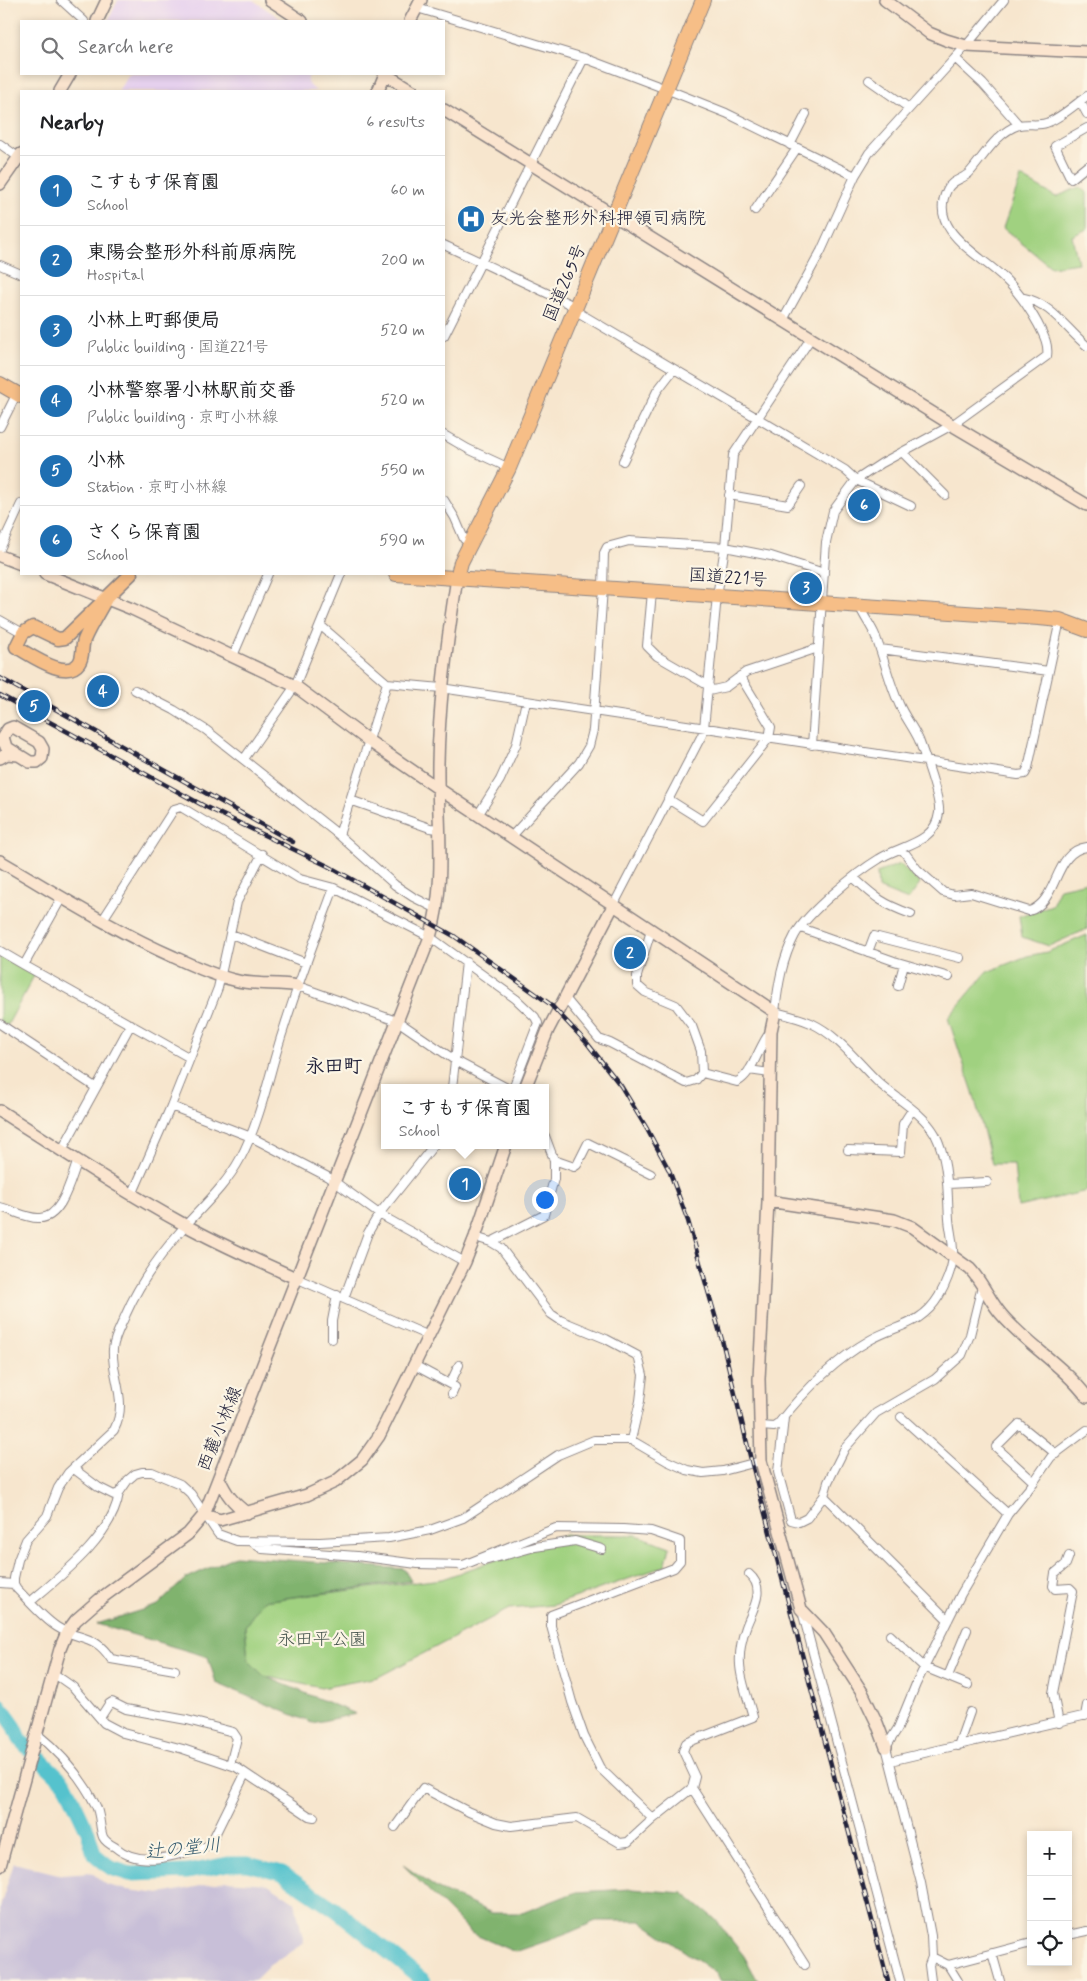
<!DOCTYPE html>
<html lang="en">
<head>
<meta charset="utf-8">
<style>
  :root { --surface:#fff; --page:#f2f2f2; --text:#202124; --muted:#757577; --line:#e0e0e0; --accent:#1f6fb2 }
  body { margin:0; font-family:Mynerve,"Klee One",sans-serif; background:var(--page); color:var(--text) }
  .controls { position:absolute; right:15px; bottom:15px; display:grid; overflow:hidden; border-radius:0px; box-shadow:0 2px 8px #0003 }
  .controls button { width:45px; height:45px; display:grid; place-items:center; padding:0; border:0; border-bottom:1px solid var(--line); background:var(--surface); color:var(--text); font:25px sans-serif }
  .you { position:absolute; left:544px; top:1199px; width:18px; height:18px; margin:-12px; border:4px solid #fff; border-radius:50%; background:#1a73e8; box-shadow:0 0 0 8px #1a73e833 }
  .badge { display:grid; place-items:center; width:32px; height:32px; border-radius:50%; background:var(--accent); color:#fff; font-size:16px; font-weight:700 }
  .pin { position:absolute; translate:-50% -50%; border:2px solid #fff; box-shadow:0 1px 5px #0006 }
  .popup { position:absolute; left:381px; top:1084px; width:168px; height:65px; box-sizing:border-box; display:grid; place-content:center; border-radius:0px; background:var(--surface); filter:drop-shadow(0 1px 4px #0005); font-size:16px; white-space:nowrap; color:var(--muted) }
  .popup b { font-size:19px; color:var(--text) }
  .popup::after { content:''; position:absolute; left:50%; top:100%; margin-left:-10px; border:10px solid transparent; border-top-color:var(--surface) }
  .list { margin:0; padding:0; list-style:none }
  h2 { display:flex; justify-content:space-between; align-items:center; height:65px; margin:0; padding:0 20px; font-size:21px }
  h2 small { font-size:16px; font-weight:400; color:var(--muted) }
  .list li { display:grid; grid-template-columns:32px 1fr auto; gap:15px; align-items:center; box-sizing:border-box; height:70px; padding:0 20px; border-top:1px solid var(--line) }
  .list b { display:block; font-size:19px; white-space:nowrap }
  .list p { margin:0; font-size:16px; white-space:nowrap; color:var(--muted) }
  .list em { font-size:16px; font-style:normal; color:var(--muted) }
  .icon { flex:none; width:28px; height:28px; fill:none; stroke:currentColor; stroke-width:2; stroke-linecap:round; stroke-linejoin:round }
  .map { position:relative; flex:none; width:1087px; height:1981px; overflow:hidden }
  .search { position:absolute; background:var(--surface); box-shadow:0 2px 8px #0003; left:20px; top:20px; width:425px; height:55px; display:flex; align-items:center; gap:12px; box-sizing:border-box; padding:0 18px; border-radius:0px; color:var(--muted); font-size:19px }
  .panel { position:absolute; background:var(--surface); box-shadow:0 2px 8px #0003; left:20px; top:90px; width:425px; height:485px; border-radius:0px }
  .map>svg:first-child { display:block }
  .built { fill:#e7d2ef }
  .industrial { fill:#c8bfd8 }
  .green { fill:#a0d180; stroke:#617a5e }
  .forest { fill:#80b36e; stroke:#516a54 }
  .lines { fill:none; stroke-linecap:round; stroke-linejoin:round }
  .river { stroke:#55c2cd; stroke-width:15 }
  .street-casing { stroke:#8c8484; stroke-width:10 }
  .secondary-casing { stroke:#8c8484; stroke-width:14 }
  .primary-casing { stroke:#8c8484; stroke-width:15 }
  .highway-casing { stroke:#8c8484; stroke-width:16 }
  .street { stroke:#fff; stroke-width:8 }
  .secondary { stroke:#fbe5cf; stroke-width:11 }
  .primary { stroke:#f6be87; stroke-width:12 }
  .highway { stroke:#f6be87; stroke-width:14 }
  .rail-casing { stroke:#22223b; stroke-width:4.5 }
  .rail { stroke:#fcf5e5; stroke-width:2.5; stroke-dasharray:8; stroke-linecap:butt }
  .labels { text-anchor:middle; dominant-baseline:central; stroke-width:4.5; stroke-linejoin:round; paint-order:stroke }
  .poi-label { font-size:18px; fill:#22223b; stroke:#fcf5e5; text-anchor:start }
  .street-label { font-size:18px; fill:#22223b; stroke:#fcf5e5 }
  .park-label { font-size:18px; fill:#485750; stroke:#fcf5e5 }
  .neighbourhood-label { font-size:19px; font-weight:bold; fill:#22223b; stroke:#fcf5e5 }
  .water-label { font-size:19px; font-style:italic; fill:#345a6e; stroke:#fcf5e5 }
</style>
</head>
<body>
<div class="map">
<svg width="1087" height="1981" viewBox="0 0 1087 1981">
  <rect width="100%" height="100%" fill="#fcf5e5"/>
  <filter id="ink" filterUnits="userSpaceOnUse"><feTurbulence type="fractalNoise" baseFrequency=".02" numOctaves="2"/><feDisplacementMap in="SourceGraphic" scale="10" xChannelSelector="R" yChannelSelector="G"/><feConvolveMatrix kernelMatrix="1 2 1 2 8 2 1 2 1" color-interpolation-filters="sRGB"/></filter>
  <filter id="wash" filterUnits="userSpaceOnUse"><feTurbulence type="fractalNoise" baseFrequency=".0096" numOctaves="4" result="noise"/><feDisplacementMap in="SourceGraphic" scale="20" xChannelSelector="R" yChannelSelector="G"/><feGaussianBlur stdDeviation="1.12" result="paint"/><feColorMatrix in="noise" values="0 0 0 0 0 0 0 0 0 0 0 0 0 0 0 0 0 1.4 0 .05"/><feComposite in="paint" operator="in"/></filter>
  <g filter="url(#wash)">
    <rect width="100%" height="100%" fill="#f7e6ce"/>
    <path class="built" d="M118 0H253L284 21H108Z
      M129 74H309L307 83 316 91H118Z"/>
    <path class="industrial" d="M14 1863 62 1875 92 1873 107 1885 127 1890 161 1894 225 1881 268 1884 295 1902 304 1943 270 1965 254 1981H0V1907Z"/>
    <path class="green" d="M1021 177 1056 197 1079 187 1087 193V229L1072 236 1078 263 1051 267 1003 228Z
      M900 864 920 884 908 900 878 888 877 873Z
      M1087 882V929L1049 946 1022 937 1019 916 1052 905 1060 888Z
      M1087 935V1191L1018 1207 1014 1164H992L973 1092 948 1018 987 972 1027 956 1047 952Z
      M0 955 35 974 7 1026 0 1022Z
      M566 1535H637L670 1547 665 1566 554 1605 509 1609 378 1677 321 1688 264 1676 248 1660 245 1626 262 1601 442 1579Z"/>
    <path class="forest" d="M235 1556 404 1569 411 1581 263 1601 245 1626 248 1660 264 1676 356 1714 312 1723 216 1683 208 1657 97 1624 158 1605 185 1579Z
      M403 1865 438 1889 492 1913H522L576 1892 632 1889 683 1893 715 1919 744 1956 758 1981H720L717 1974 641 1921H596L564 1935 515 1952 471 1933Z"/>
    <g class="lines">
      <path class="river" d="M0 1706 15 1727 21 1741 65 1783 88 1832 94 1854 111 1868 130 1874 188 1872 228 1864H248L282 1873 336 1910 424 1981"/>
    </g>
  </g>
  <g filter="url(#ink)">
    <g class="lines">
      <defs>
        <path id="street" d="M61 0 84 21
          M417 8 584 58 666 89 726 113 855 176
          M955 58 983 84 1019 125
          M869 80 909 108
          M1080 101 1087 114
          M1087 128 1055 146 1071 179 1087 166
          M0 144 21 159
          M790 145 806 114
          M755 210 797 148
          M444 245 568 303 581 314 845 470 856 480 911 506
          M0 265 21 274
          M1024 298C1051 303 1067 330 1087 346
          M783 320 821 251 855 176 869 153 966 46 1004 0
          M444 336 584 58
          M0 427 17 393
          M444 435 468 449 509 468
          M902 452 945 495
          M623 461 657 391 674 369
          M729 495 788 505 801 486
          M444 500 455 518 464 539 470 543
          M0 549 21 504
          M652 592 647 646 657 656 709 686
          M0 620 23 633
          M320 625 387 683 441 688 1018 775 1025 774 1028 768 1060 620
          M880 649 1049 671
          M233 656 268 574
          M135 690 174 710 206 730 339 835 395 885 413 897 437 909
          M709 691 726 687 746 672 818 648
          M812 745 826 542 833 511 856 480 882 463 952 425 1047 356C1049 344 1043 334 1038 324 1028 306 1019 292 1004 278 981 255 927 231 947 190 952 179 963 180 970 172 984 156 997 132 1019 125 1028 123 1038 126 1046 123 1058 120 1077 103 1087 96
          M244 759 295 686 341 574
          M668 799 703 821 769 738 771 727 740 676
          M350 800 430 828 439 829
          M478 815 500 780 516 745 526 701
          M339 835 387 683
          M511 837 579 763 589 746 593 730 603 588 604 553 607 547 629 541 725 547 771 556 824 573
          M902 849 917 869 943 892 954 895 971 893 1029 911C1059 902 1053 851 1087 847
          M854 878C876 898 883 904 911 914
          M613 906 702 735 704 728 717 596 725 547 733 455 811 338
          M102 921 174 809 181 807 300 879 334 888 430 937 516 999 535 1017 538 1023 513 1088
          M801 928 894 961 949 977
          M231 934 306 963
          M0 951 24 965 62 897
          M868 952 874 936 960 958
          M24 965 190 1058
          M298 986 399 1022 456 1061 507 1088
          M898 986 904 964
          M565 998 599 1039 610 1043 686 1083 696 1080 702 1073 701 1051 692 1026 676 1005 645 992 637 985V976L651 931
          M0 1024 95 1087
          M749 1070 770 1073
          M702 1073 737 1082C754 1073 758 1046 771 1031
          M452 1088 466 962
          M171 1106 251 1137 328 1177 379 1214 465 1262
          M62 1150 131 1024
          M848 1150 901 1152 903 1124 912 1110
          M554 1160 574 1167 577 1165 588 1143 651 1174
          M948 1184 987 1182
          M132 1195 171 1106 218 988 237 902 262 854
          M0 1207C12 1210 26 1218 38 1218 62 1220 71 1178 78 1160
          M475 1237 491 1242 501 1248 551 1314 560 1320 606 1339 638 1356 643 1375 640 1401 631 1440
          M491 1242 544 1215 554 1179V1160L545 1136
          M298 1279 429 1336
          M344 1298 368 1233 379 1214 434 1145
          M332 1339V1321L337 1295
          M414 1365 455 1387 452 1394
          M450 1384 459 1365
          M901 1417 1008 1514
          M784 1418 778 1472 791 1520 799 1522 807 1518 824 1496 828 1482 845 1448 876 1413 935 1379 962 1355 970 1335 982 1286
          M761 1426 774 1427 778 1424C804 1391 833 1361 870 1340 896 1325 921 1326 939 1296 945 1286 952 1269 953 1257 954 1244 950 1232 949 1219 947 1189 949 1162 935 1134 923 1113 897 1099 879 1083 857 1062 839 1036 811 1023 800 1018 787 1015 775 1012 778 986 782 959 795 935 808 912 856 873 879 859 900 845 935 844 939 813 941 799 924 754 919 740 913 727 904 716 899 704 889 682 884 658 875 635 871 625 863 616 859 605
          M74 1469 98 1487 114 1495 119 1493 128 1480 135 1474 142 1472H152L180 1484 191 1494 218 1534 237 1541 320 1542 389 1538 430 1530 463 1518 558 1455 594 1440H631L667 1461 687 1470 703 1473 723 1471 761 1461
          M1034 1482 996 1447 1019 1424 1056 1454
          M824 1496 948 1620
          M252 1542 262 1549 357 1556 417 1564 465 1565
          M484 1561 535 1547 575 1541 602 1549
          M461 1566 556 1528 623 1529 651 1531 680 1541V1561L674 1568 551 1615V1626L572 1702 584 1736 600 1768 653 1819
          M0 1583 14 1584
          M30 1602C62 1575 113 1536 119 1493
          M802 1611 900 1981
          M890 1635 924 1667 968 1685
          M175 1670 111 1659C94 1633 79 1641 57 1627 42 1617 29 1601 17 1589L14 1584V1578L18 1560 26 1540 47 1516 58 1488 68 1473 114 1430C129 1401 111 1377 113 1349 114 1337 122 1324 126 1314 140 1282 162 1252 185 1226 204 1205 226 1185 240 1159 261 1120 269 1073 283 1031 298 983 316 936 334 888
          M53 1673 73 1687 104 1723 123 1733 183 1749 236 1767 309 1816 314 1817
          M948 1676 967 1630
          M1085 1716 1087 1705
          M100 1718 109 1704 112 1702 126 1709 187 1720 233 1732 237 1738 230 1765
          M1059 1723 1053 1693 1073 1591 1070 1588 1055 1589 1053 1586 1055 1573 1066 1564 1069 1556
          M36 1733C61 1753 80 1775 95 1804 101 1814 99 1827 103 1837 105 1841 111 1845 115 1847 142 1870 181 1854 210 1845L245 1774
          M958 1746 970 1712
          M890 1761 1087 1715
          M692 1788 805 1965
          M395 1827 423 1788 469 1812 496 1823 511 1826 577 1818 620 1843 628 1842 653 1819 692 1788 695 1777 683 1751 686 1743 753 1717C749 1701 741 1682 740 1665 739 1652 742 1638 746 1627 752 1610 767 1589 749 1574
          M1068 1935 1087 1931
          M992 1953 1000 1981
          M932 1957 948 1965 1031 1943
          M948 1965 958 1981
          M931 1981 929 1965 932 1957 931 1936 921 1883 886 1747 898 1728 916 1684 961 1594 1008 1514 1031 1486 1051 1457 1087 1430"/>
        <path id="secondary" d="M270 0 302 21
          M885 0 929 33 946 40 966 46 1087 52
          M97 21 107 0
          M410 21 421 0
          M385 74 413 91
          M60 91 70 74
          M378 91 385 74
          M444 110 952 425 1087 505
          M0 184 21 154
          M0 556 21 564
          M45 574 132 609 295 686 369 741 439 789 775 1012 771 1031 768 1201 759 1379 761 1461 801 1609 824 1633 862 1692 877 1723 886 1747
          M0 741 8 729 13 727 39 742 43 749 42 758 37 762H30L6 747 3 737
          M0 758 7 754 18 755
          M0 861C57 894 113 930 174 957 193 966 213 975 234 980 255 986 277 982 298 986
          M525 1088 548 1030 613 906
          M0 1111C61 1150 121 1190 185 1225 221 1245 260 1262 298 1279
          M768 1201 894 1220 912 1227 970 1269C983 1283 989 1300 1001 1314 1027 1345 1063 1365 1087 1397
          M219 1478C226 1494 233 1503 247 1513
          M204 1515 220 1520 307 1495 335 1482 362 1460 379 1436 465 1262 475 1237 506 1145
          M0 1866 60 1649 67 1632 76 1620 100 1599 188 1534 204 1515 430 937C447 883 437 819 438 763 439 701 447 640 457 578"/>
        <path id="primary" d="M106 599C99 612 90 626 84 640 81 648 84 656 79 663 66 681 31 655 16 647L23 633 33 627 58 639 65 638 131 574"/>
        <path id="highway" d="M0 384 21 396
          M396 574 1039 618 1060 620 1087 630
          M457 578 461 562 509 468 703 0"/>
      </defs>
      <use href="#street" class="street-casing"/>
      <use href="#secondary" class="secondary-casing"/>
      <use href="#primary" class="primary-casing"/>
      <use href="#highway" class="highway-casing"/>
      <use href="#street" class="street"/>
      <use href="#secondary" class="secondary"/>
      <use href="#primary" class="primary"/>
      <use href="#highway" class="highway"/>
      <defs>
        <path id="rail" d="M0 678 293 842
          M0 695 206 807 328 866 454 936 550 1004 587 1043 621 1086 647 1129 669 1170 688 1221 722 1340 752 1464 888 1981"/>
      </defs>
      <use href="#rail" class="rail-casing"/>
      <use href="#rail" class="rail"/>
    </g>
  </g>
  <defs>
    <symbol id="hospital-disc" viewBox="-11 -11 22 22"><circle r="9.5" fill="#1f6fb2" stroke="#fcf5e5"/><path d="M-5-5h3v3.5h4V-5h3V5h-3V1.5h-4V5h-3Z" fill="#fff"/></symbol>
  </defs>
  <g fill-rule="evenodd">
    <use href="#hospital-disc" x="455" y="203" width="32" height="32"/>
  </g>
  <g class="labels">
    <g class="poi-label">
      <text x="490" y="219">友光会整形外科押領司病院</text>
    </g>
    <g class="street-label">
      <text transform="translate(565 283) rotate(-67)">国道265号</text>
      <text transform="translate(728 578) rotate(4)">国道221号</text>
      <text transform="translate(220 1429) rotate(-68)">西麓小林線</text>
    </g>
    <g class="park-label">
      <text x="322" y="1640">永田平公園</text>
    </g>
    <g class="neighbourhood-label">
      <text x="334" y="1066">永田町</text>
    </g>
    <g class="water-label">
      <text transform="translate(183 1849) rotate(-6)">辻の堂川</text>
    </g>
  </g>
</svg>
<div class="controls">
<button>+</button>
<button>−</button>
<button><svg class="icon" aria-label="locate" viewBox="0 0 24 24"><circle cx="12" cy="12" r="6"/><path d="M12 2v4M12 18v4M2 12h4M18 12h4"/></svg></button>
</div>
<div class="you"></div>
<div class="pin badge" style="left:465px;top:1184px">1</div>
<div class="popup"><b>こすもす保育園</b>School</div>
<div class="pin badge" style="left:630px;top:953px">2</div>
<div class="pin badge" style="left:806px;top:588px">3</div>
<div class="pin badge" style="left:103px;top:691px">4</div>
<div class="pin badge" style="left:34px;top:706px">5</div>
<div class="pin badge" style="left:864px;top:505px">6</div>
<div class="search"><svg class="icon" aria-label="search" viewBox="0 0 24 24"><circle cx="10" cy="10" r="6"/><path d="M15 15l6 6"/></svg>Search here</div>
<section class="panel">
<h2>Nearby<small>6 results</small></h2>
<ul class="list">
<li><span class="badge">1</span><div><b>こすもす保育園</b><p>School</p></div><em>60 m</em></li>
<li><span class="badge">2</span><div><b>東陽会整形外科前原病院</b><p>Hospital</p></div><em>200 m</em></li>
<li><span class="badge">3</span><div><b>小林上町郵便局</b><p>Public building · 国道221号</p></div><em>520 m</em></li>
<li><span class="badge">4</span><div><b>小林警察署小林駅前交番</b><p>Public building · 京町小林線</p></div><em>520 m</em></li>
<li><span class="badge">5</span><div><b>小林</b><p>Station · 京町小林線</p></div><em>550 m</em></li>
<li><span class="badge">6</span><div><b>さくら保育園</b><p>School</p></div><em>590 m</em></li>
</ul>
</section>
</div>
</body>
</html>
